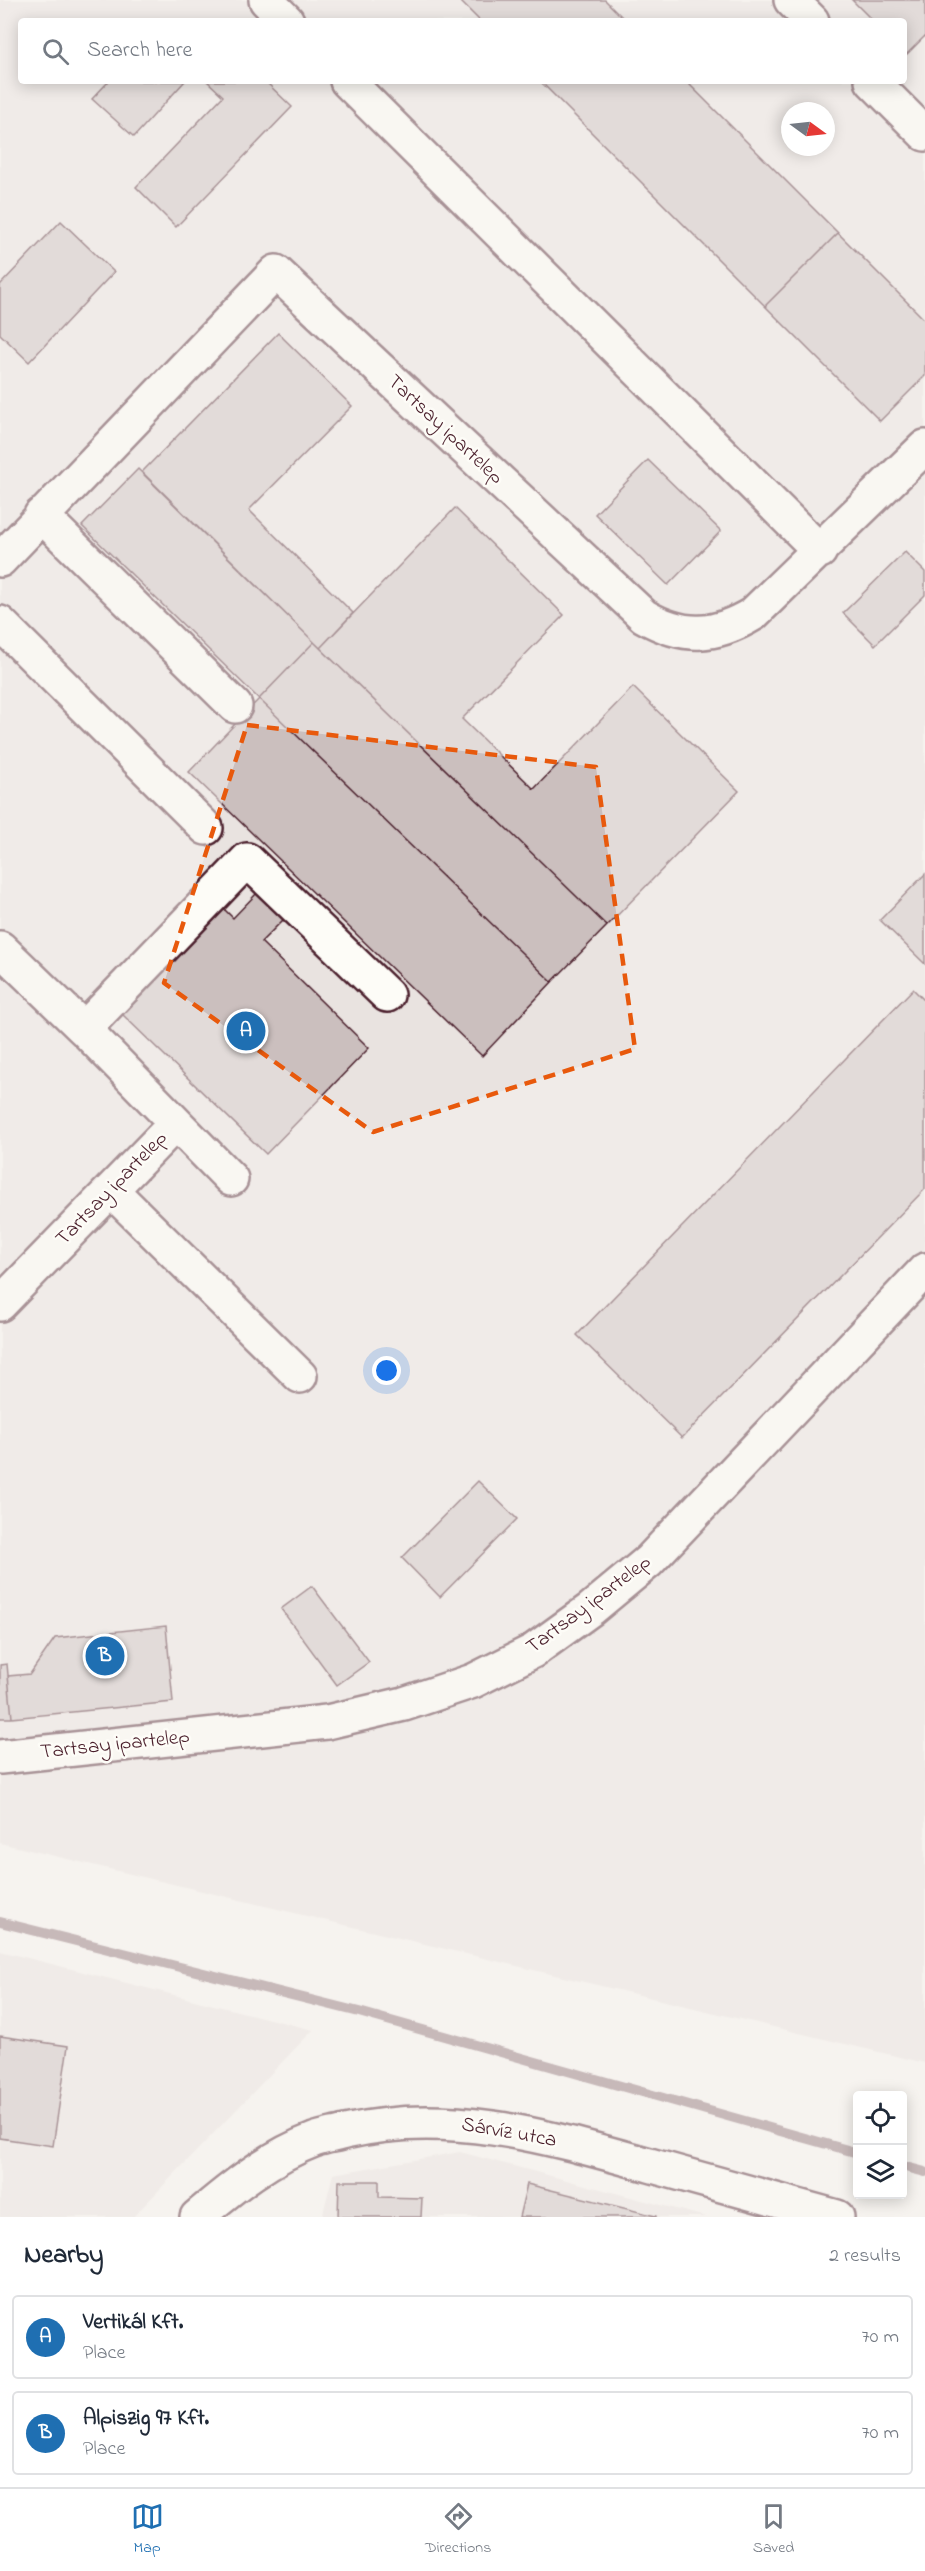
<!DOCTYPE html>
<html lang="en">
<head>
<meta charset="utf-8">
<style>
  :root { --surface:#fff; --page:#f2f2f3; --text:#1f2937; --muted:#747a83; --line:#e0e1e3; --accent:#1f6fb2 }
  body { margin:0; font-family:"Indie Flower",sans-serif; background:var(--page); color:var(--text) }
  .controls { position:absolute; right:18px; bottom:18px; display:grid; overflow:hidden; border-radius:6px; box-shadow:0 3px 15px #0003 }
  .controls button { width:54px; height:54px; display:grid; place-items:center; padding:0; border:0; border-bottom:2px solid var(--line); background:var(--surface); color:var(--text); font:30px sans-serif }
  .compass { position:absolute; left:781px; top:102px; width:54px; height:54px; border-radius:50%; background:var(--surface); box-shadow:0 3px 15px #0003; rotate:105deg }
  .you { position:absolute; left:387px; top:1371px; width:21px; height:21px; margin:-15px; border:4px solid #fff; border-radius:50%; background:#1a73e8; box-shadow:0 0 0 9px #1a73e833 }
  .badge { display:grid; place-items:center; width:39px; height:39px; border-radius:50%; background:var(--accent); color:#fff; font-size:20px; font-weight:700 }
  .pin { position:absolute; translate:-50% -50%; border:3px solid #fff; box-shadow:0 2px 6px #0006 }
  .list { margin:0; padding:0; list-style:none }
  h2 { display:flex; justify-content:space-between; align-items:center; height:78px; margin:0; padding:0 24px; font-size:26px }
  h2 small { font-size:20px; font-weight:400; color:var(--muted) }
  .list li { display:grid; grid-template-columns:39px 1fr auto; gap:18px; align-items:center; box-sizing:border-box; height:84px; margin:0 12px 12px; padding:0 12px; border:2px solid var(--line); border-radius:6px }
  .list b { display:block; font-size:22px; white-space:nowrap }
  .list p { margin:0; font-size:20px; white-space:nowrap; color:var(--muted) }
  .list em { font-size:20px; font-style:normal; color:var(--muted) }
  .icon { flex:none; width:33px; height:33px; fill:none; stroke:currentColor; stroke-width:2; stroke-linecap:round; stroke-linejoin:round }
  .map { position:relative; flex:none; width:925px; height:2217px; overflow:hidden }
  .search { position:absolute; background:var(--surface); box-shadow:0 3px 15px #0003; left:18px; right:18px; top:18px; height:66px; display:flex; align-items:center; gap:15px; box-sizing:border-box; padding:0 21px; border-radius:6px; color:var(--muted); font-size:22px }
  .sheet { height:270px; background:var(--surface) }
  nav { display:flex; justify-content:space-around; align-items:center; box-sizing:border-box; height:84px; border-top:2px solid var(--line); background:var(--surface); font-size:16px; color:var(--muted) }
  nav a { display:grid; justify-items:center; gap:3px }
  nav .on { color:var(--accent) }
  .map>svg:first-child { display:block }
  .built { fill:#e9e3e0; fill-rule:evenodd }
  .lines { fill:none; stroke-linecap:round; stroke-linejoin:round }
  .stream { stroke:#8e7378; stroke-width:10 }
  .building { fill:#cbbfbe; stroke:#4a1f2b; stroke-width:1.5 }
  .minor-casing { stroke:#4a1f2b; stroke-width:38 }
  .minor { stroke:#fdfcf7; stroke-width:33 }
  .marked { fill:none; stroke:#e8590c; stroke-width:4.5; stroke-dasharray:12 8; stroke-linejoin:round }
  .labels { text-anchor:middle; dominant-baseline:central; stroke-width:5; stroke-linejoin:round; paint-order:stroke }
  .street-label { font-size:21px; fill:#4a1f2b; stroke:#fdfcf7 }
</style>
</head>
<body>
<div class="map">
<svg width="925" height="2217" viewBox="0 0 925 2217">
  <rect width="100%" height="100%" fill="#f6f3ef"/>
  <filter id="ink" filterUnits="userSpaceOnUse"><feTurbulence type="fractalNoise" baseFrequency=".0167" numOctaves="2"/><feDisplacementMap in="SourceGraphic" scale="12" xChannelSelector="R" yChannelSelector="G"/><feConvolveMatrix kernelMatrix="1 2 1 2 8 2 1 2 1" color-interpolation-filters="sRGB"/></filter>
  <g filter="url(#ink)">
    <path class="built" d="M0 0H925V2063L0 1843ZM21 21H904V81H21ZM790 111H826V147H790Z
      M0 1951 313 2030 133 2217H0Z
      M460 2152 706 2217H322L333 2174Z"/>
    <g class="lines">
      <path class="stream" d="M0 1922 359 2012 858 2153
        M902 2166 925 2172"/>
    </g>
    <path class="building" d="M459 0H605L626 21H480Z
      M852 0H925V36L907 54 904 52V21H873Z
      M109 81H185L134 137 92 99Z
      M207 81H265L292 107 176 227 136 187 223 96Z
      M540 81H686L838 233 765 306Z
      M61 221 114 272 29 362 0 334V285Z
      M838 233 925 320V376L880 421 765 306Z
      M278 333 352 406 249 510 353 613 320 648 142 472Z
      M648 460 721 531 668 585 595 514Z
      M138 469 314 642 259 699 82 526Z
      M455 508 564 615 462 719 534 789 633 687 739 791 607 926 320 648Z
      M905 552 925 572V595L875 645 843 613Z
      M314 642 607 926 552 982 259 699Z
      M259 699 552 982 482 1056 189 772Z
      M925 874V964L880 920Z
      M258 892 285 918 261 942 369 1048 266 1154 122 1014 224 909 233 918Z
      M913 989 925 1001V1189L682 1438 577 1335Z
      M478 1481 517 1519 440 1597 402 1558Z
      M312 1586 369 1662 337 1685 281 1609Z
      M166 1626 173 1702 12 1718 8 1676 30 1674 55 1638Z
      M7 1664 12 1718H0V1665Z
      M0 2036 68 2046 53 2146 0 2138Z
      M339 2181H379V2197L422 2198 421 2217H338Z
      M527 2184 656 2216V2217H519Z"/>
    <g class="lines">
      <defs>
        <path id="minor" d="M266 0 287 21
          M791 0 812 21
          M347 81 820 551
          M872 81 925 134
          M41 515 235 706
          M0 560 276 272 644 616C684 639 715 637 753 614L925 447
          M0 623 206 828
          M0 948 84 1029 176 1123 0 1304
          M84 1029 247 860 387 995
          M176 1123 231 1179
          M111 1190 300 1376
          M0 1757 327 1722 404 1704 473 1681 533 1651 591 1609 649 1561 925 1270
          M197 2217C232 2187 271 2156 314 2140 324 2136 335 2135 345 2132 450 2107 552 2138 653 2166 715 2183 776 2200 837 2217"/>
      </defs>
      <use href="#minor" class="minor-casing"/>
      <use href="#minor" class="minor"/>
    </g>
  </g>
  <path d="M0 0H925V2217H0ZM247 725 596 767 635 1049 373 1132 164 983Z" fill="#f6f3ef" fill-opacity=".55" fill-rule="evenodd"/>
  <path class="marked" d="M247 725 596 767 635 1049 373 1132 164 983Z"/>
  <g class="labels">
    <g class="street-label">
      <text transform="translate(445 430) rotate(43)">Tartsay ipartelep</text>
      <text transform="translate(112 1189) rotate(-46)">Tartsay ipartelep</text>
      <text transform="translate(589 1605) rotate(-37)">Tartsay ipartelep</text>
      <text transform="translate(115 1745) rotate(-6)">Tartsay ipartelep</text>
      <text transform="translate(509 2133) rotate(10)">Sárvíz utca</text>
    </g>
  </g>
</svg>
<div class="controls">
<button><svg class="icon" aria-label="locate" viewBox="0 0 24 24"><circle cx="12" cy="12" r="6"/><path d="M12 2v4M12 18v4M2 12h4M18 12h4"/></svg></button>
<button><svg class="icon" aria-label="layers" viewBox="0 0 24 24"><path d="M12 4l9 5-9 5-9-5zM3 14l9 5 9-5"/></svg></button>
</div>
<svg class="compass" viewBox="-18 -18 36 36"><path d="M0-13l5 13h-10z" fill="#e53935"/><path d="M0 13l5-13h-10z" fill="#747a83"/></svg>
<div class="you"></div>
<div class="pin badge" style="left:246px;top:1031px">A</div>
<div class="pin badge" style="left:105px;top:1656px">B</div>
<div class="search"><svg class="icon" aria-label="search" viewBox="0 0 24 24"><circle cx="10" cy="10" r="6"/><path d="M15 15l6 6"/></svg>Search here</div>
</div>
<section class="sheet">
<h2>Nearby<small>2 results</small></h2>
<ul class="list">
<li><span class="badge">A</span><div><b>Vertikál Kft.</b><p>Place</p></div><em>70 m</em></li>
<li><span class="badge">B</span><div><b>Alpiszig 97 Kft.</b><p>Place</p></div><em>70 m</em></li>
</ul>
</section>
<nav>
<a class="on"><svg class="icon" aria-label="map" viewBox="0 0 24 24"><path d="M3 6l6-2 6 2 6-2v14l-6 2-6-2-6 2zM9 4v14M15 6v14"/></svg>Map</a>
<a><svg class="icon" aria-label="directions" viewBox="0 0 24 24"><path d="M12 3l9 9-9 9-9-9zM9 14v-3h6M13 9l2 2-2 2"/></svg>Directions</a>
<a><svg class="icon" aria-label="saved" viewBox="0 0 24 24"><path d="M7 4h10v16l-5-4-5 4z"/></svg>Saved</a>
</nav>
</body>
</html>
